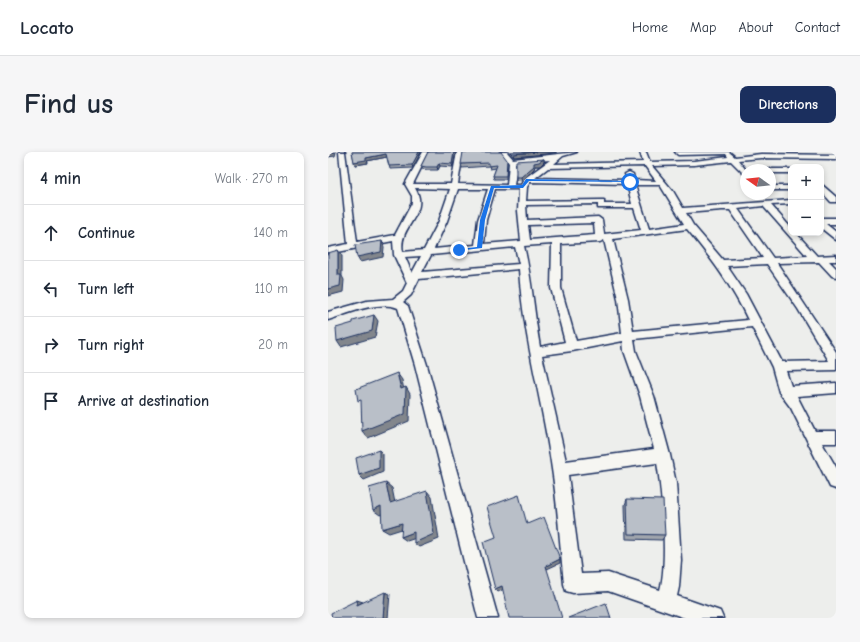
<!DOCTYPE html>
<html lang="en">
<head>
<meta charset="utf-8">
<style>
  :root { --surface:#fff; --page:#f6f6f7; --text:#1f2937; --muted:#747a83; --line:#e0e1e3; --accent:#1b2f5e }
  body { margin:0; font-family:"Comic Neue",sans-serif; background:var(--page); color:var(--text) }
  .controls { position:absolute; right:12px; top:12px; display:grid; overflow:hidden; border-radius:8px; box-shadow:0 2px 6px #0003 }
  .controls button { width:36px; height:36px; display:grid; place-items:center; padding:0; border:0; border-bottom:1px solid var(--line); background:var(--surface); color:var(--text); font:20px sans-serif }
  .compass { position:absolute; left:412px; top:12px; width:36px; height:36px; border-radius:50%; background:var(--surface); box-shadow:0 2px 6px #0003; rotate:285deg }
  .stop { position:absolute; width:12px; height:12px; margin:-9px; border:3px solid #1a73e8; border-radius:50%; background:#fff }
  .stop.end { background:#1a73e8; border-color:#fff; box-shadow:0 1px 4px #0008 }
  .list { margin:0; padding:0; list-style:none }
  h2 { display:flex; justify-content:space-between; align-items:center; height:52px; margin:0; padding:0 16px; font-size:17px }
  h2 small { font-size:13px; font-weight:400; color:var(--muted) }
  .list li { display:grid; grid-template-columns:26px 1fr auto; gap:12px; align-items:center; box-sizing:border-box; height:56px; padding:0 16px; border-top:1px solid var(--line) }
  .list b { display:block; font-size:15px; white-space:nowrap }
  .list em { font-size:13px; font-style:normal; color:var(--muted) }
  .icon { flex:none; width:22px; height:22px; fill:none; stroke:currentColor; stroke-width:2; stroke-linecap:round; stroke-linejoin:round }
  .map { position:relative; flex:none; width:508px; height:466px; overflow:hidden; border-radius:8px }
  header { display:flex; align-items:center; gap:24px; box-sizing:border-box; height:56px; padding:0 20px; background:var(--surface); border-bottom:1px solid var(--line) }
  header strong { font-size:19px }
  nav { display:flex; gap:22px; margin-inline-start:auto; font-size:14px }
  .intro { display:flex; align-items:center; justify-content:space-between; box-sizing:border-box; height:96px; padding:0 24px }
  h1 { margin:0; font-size:28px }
  .button { padding:10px 18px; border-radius:8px; background:var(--accent); color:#fff; font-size:14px; font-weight:700 }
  main { display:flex; gap:24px; padding:0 24px }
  aside { flex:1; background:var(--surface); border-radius:8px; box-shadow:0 2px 6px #0003 }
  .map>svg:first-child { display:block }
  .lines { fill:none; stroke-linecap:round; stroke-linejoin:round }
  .minor-casing { stroke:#1b2f5e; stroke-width:3 }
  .minor { fill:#f6f6f2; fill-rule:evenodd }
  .wall { fill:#9fa4ac; stroke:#1b2f5e }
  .shaded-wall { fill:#82868c; stroke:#1b2f5e }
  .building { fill:#b9bfc8; stroke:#1b2f5e }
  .route { fill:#1a73e8 }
</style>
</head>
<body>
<header>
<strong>Locato</strong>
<nav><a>Home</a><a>Map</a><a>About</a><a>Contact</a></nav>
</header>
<div class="intro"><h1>Find us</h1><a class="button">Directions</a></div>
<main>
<aside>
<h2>4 min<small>Walk · 270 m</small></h2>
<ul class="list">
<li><svg class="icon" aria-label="ahead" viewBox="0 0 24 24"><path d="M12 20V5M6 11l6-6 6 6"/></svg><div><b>Continue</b></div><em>140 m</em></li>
<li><svg class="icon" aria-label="left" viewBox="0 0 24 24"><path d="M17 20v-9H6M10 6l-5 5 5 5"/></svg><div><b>Turn left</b></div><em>110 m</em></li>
<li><svg class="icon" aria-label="right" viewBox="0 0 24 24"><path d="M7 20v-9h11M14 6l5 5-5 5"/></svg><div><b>Turn right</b></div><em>20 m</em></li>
<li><svg class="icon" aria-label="arrive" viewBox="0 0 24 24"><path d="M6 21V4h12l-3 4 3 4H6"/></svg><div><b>Arrive at destination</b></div></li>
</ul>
</aside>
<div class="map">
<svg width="508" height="466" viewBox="0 0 508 466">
  <rect width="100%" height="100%" fill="#edeeec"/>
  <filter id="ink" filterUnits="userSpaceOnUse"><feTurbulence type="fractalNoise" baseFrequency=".025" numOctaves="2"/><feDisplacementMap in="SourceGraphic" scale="8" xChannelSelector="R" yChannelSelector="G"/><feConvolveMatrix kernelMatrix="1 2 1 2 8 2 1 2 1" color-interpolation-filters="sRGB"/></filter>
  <g filter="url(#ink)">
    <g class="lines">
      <defs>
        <path id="minor" d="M11 0H17L29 90 67 83 84 51V44L77 32 95 0H101L85 32H123L129 0H135L130 32 179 33 181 11 172 0H179L185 7 249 0 235 4 226 12 315 10 312 0H318L322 10 366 9 400 5 398 2 350 3 347 0H401L407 5 433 2 508 3V7L433 6 410 8 418 18V24L403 9 366 13 324 14 345 39 355 56 463 48V52L443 53 463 76V81H468L489 104 508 103V109H501L508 116V125L504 124 491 110 449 111 508 200V218L458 219 463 234 508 231V241L469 244 487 279H508V291H494L508 315V337L502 335 463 256 451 240 444 215 424 175 306 187 308 199 326 244 342 303 348 331 353 408 351 435 349 444 392 459 395 466H357L280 439 245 441 238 439 236 432C232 394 230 355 224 317 215 250 195 186 191 117L91 127 83 143 75 150 80 154 99 213 170 466H150L87 213 70 156C49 148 20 162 0 168V160L39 149 65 147 75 139 79 131 66 103 65 89 0 102V96L20 92ZM222 8 197 26 193 33H186L188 20 187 11ZM317 14 328 29 306 28 305 22 301 20 297 22 299 28 207 26 220 16ZM202 30 299 32 304 52H276V48H273L198 49 199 35ZM307 33H332L356 72 321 77ZM87 36 122 37 111 69 96 98 75 100C69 74 103 62 87 36ZM130 37H160L150 68 147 93 106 97 119 69ZM167 37H191L190 59 193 89 156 92 158 68ZM270 52V56H306L313 78 276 82 274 68 270 65 199 68 198 53ZM435 54 479 104 445 106 410 57ZM394 58H402L435 106 395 108 365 73 358 61ZM266 71 267 83 202 88 200 73ZM359 77C383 106 404 134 420 168L305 179 300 147 285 87ZM276 88 290 147 294 181 248 189 233 136V92L272 90ZM224 92 223 136 237 190 212 195C206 161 204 127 196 94ZM187 95 191 112 94 120 103 103ZM93 104 84 121 77 105ZM439 112 470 157 501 209 454 210 418 142 399 114ZM295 189 296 199 312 244 326 297 238 309 214 203 244 199ZM329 311C334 340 340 411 332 438L280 421 253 422 240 323Z
          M442 17H463V21H442V18H439Z
          M493 32 508 45V50H503L493 39Z
          M442 34H463V38H442Z
          M493 66H508V72H498L508 80V88L493 76Z"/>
      </defs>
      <use href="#minor" class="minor-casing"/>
      <use href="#minor" class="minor"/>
    </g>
    <path class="wall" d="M24 0H93L85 16 62 17 59 5 39 9 40 11 27 13Z
      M100 0H128L125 15 112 14 110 18H99L94 17 93 14Z
      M180 0H228V1L186 5Z
      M216 7V10L212 14H207L206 17 194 29 188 28V25Z
      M179 8V11L178 27H166L165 24 168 16 162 17 161 14 134 16 133 12Z
      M299 347 337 383 334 388 298 387 297 353Z"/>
    <path class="shaded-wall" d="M6 0H8L7 4 0 5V2Z
      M91 0H93L85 16 84 13Z
      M126 0H128L125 15 124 12Z
      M208 0H228V1L186 5 185 2Z
      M58 2 59 5 39 9 40 11 27 13 26 10 38 6Z
      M216 7V10L212 14H207L206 17 194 29 193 25 206 11Z
      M111 11 112 14 110 18 109 15Z
      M54 89 56 95 55 105 32 110 29 105Z
      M10 98 14 104V124L16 128 15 140 0 144V137L10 123Z
      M46 163 50 169 47 185 13 195 9 189Z
      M69 221 74 228 77 244 73 237Z
      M78 235 82 242 81 269 40 286 34 279Z
      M51 298 55 302V320L36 328 31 323Z
      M58 331 64 336 68 356 62 351Z
      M99 339 104 345 111 387 91 395 86 391Z
      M53 354 60 360 52 363 45 358Z
      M74 371 80 375 61 381 54 377Z
      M86 380 91 385 79 389 73 385Z
      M232 407V411L219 417 218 414Z
      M174 434 176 437 170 440 167 437Z
      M57 440 62 442 60 466H55Z
      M29 448 35 450 29 453Z"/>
    <path class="building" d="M0 0H6V1L0 2Z
      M24 0H91L84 13 61 14 58 2 38 6V8L26 10Z
      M100 0H126L124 12 111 11 109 15H98L93 14Z
      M135 0H173L179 8 178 24H165L169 13 161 14V11L133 12Z
      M183 0H208L185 2Z
      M216 7 211 10 206 11V14L193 25H188V9Z
      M54 89 53 100 29 105 27 93Z
      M10 98V123H13L12 134 0 137V101Z
      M46 163 44 179 9 189 8 176 25 171V169Z
      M69 221 73 237 78 235 77 262 34 279 33 248 30 249 28 237Z
      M51 298V316L31 323 28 306Z
      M58 331 62 351 99 339 106 382 86 391V380L73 385 74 371 54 377 53 354 45 358 41 336Z
      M191 343 199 372 216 365 232 407 218 414 234 466H181L174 434 167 437 155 390 168 385 159 355Z
      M299 347 335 348 337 383 300 382Z
      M57 440 55 466H4L3 461 29 448V453Z
      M278 451 283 466H240Z"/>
  </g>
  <path class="route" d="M198 27 302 29 304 30 201 29 195 36H166L157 68 154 96 129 99 131 97 149 95 152 68 163 34 194 33Z"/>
</svg>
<div class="controls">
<button>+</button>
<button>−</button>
</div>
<svg class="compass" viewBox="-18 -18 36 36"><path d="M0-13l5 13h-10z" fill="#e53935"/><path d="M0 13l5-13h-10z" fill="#747a83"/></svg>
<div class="stop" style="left:302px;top:30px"></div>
<div class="stop end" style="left:131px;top:98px"></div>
</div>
</main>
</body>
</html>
